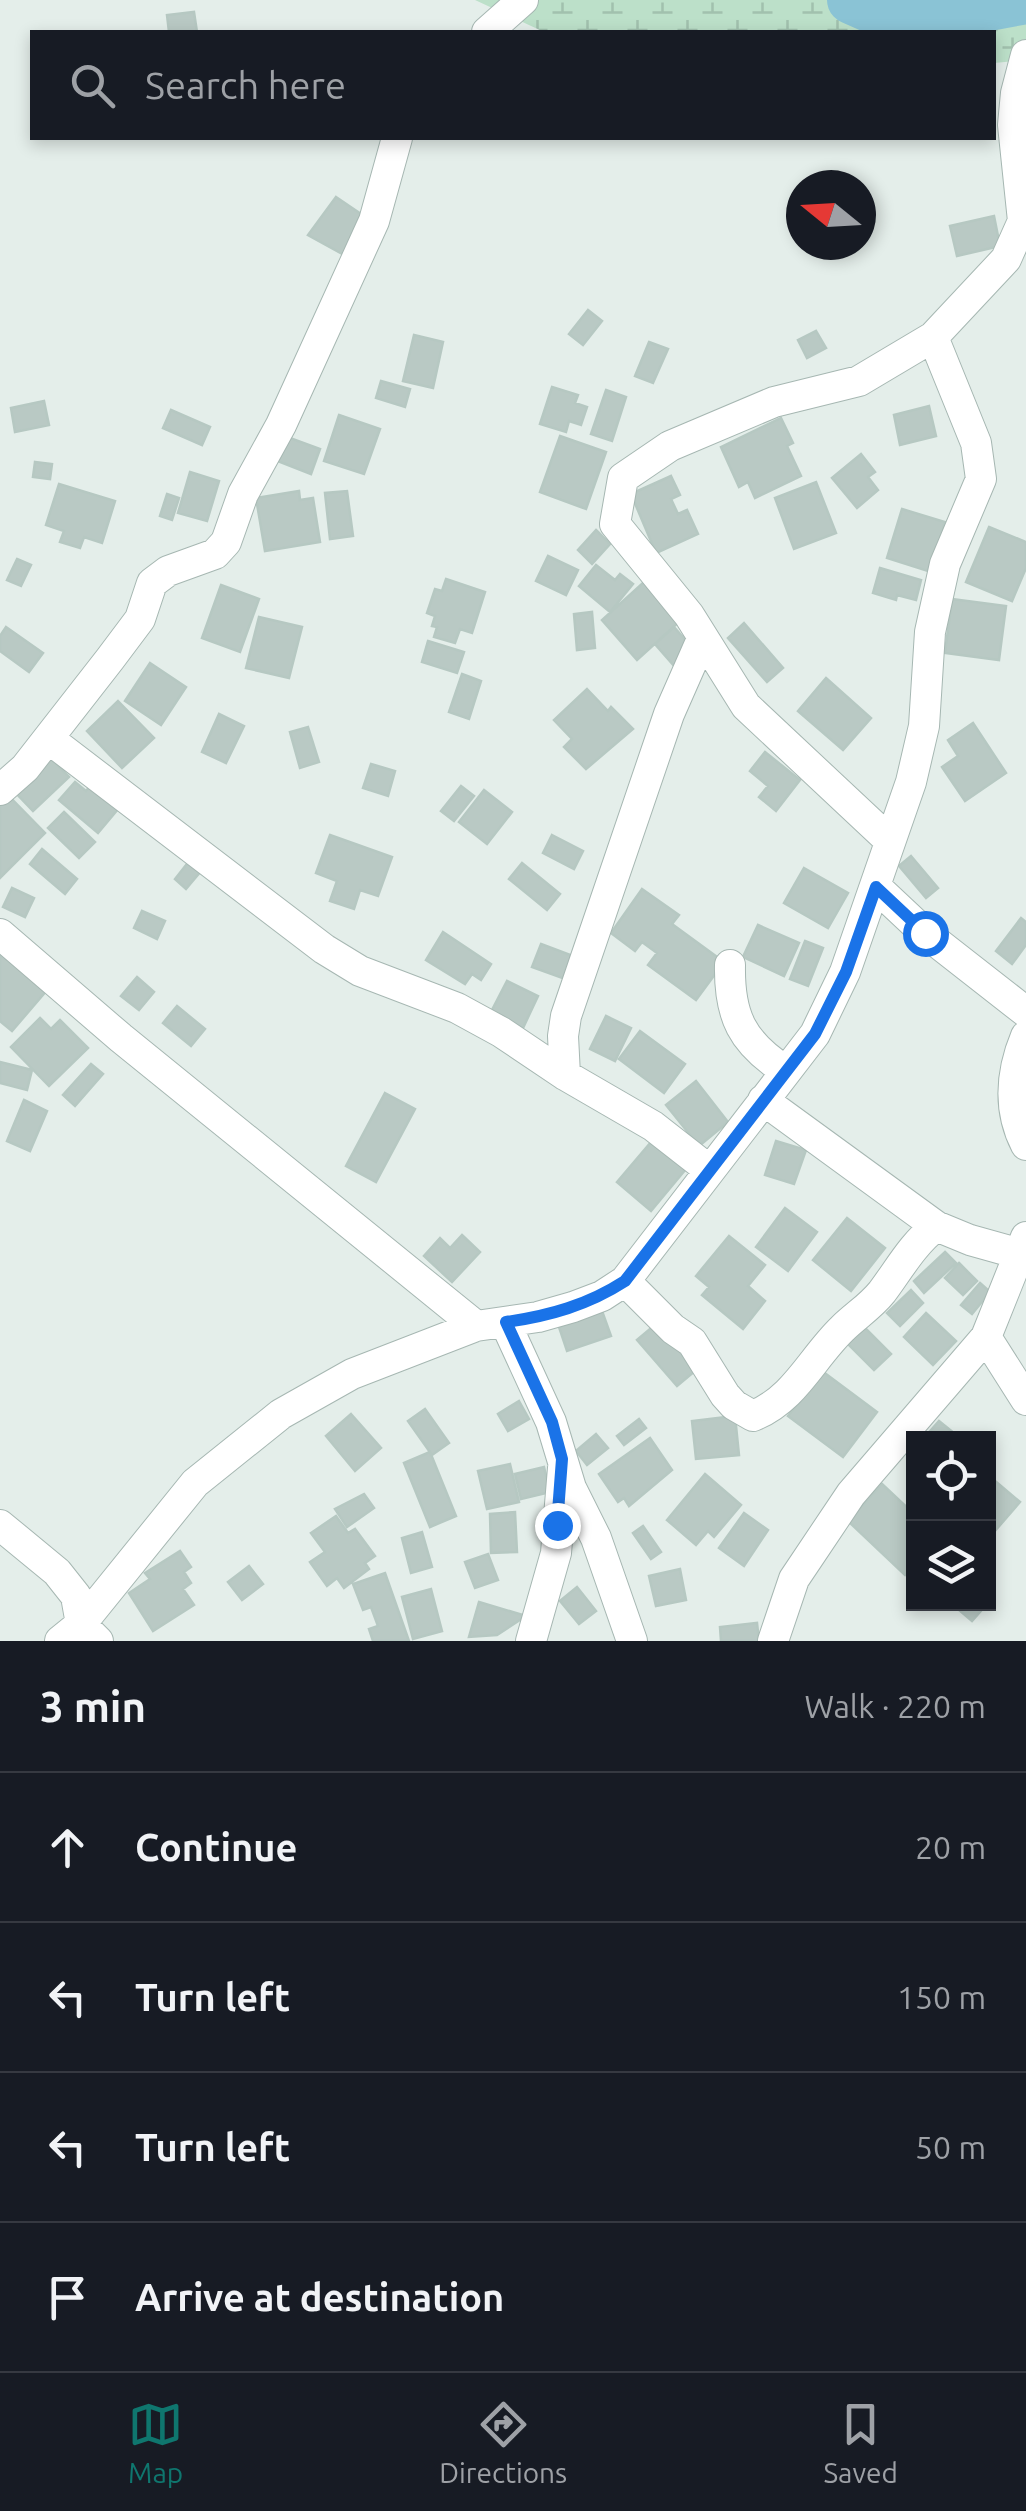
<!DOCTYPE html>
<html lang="en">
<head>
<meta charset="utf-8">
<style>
  :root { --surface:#171b24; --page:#242831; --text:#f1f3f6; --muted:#9ea1a6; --line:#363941; --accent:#0f766e }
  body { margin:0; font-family:Ubuntu,sans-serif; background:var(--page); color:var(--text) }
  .controls { position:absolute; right:30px; bottom:30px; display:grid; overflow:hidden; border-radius:0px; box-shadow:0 5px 15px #0003 }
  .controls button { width:90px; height:90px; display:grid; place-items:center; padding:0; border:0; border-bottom:2px solid var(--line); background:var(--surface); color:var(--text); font:50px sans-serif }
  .compass { position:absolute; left:786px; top:170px; width:90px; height:90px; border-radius:50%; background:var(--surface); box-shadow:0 5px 15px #0003; rotate:288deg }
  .stop { position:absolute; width:30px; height:30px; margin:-22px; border:8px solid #1a73e8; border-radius:50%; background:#fff }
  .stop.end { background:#1a73e8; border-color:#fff; box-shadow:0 2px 10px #0008 }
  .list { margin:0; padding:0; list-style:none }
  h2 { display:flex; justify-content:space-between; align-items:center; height:130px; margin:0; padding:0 40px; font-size:42px }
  h2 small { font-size:32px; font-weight:400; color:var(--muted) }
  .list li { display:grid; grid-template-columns:65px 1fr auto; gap:30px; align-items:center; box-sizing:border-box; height:150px; padding:0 40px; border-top:2px solid var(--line) }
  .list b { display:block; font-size:38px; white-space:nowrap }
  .list em { font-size:32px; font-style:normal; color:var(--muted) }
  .icon { flex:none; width:55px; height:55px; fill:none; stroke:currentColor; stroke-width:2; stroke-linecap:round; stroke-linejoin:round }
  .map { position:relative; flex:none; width:1026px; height:1641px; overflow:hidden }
  .search { position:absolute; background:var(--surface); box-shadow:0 5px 15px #0003; left:30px; right:30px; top:30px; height:110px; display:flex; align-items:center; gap:25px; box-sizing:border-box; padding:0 35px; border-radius:0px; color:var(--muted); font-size:38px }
  .sheet { height:730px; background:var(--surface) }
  nav { display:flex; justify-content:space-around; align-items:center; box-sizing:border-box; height:140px; border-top:2px solid var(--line); background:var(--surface); font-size:28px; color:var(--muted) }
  nav a { display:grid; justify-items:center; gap:5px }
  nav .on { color:var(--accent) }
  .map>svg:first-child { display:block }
  .wetland { fill:url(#wetland-marsh) }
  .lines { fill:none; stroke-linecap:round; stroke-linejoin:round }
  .river { stroke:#8ac3d5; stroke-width:48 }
  .building { fill:#b9c9c4; stroke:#b6c8c2; stroke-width:2.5 }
  .minor-casing { stroke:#a6b7b2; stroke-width:32 }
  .minor { stroke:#fff; stroke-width:30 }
  .route { stroke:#1a73e8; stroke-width:12 }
</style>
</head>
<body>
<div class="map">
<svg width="1026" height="1641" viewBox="0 0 1026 1641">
  <defs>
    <pattern id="wetland-marsh" width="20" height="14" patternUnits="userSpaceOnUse" patternTransform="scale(2.5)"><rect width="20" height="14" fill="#bce0c9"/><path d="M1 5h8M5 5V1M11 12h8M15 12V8" fill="none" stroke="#a1c1ae"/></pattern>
  </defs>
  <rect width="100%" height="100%" fill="#e4eeea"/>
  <path class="wetland" d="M475 0H1026V60L994 63V32H544Z"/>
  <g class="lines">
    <path class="river" d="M851 0 903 23 1026 0"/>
  </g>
  <path class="building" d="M194 12 197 32H169L167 15Z
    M336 197 370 220 346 256 308 235Z
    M994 216 1000 246 957 256 950 226Z
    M588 310 602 321 583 345 569 334Z
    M816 331 826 348 807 358 798 340Z
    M414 335 443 342 433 388 403 381Z
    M649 342 668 349 653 383 635 376Z
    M381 381 410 389 405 407 376 398Z
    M552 387 578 395 575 403 587 407 581 425 569 421 566 432 540 424Z
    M606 390 626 397 612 441 591 434Z
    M44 401 49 425 15 432 11 408Z
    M929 406 936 436 900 445 894 415Z
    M171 410 210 427 202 445 163 428Z
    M339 415 380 429 364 474 324 461Z
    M781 418 793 443 787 446 801 476 755 498 748 482 739 487 721 447Z
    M279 434 320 449 311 474 270 458Z
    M560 436 606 452 586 509 540 492Z
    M861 454 875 472 868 477 878 490 857 508 832 478Z
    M35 462 52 464 50 479 33 477Z
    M190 472 219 481 207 521 178 513Z
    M671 476 680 495 671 499 678 514 687 510 698 534 656 553 631 494Z
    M816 482 836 533 794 549 775 498Z
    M59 484 115 501 102 543 84 537 80 548 60 542 64 531 46 525Z
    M299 491 300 500 313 498 320 542 265 551 256 498Z
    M347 491 353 536 330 539 325 493Z
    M167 494 179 498 172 520 160 516Z
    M902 509 945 522 931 572 887 558Z
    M989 527 1026 542V568L1012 601 966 582Z
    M596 530 610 544 592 564 578 550Z
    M548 556 578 570 566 595 536 581Z
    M17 559 31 565 21 586 7 580Z
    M596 565 615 580 620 574 633 584 610 612 579 586Z
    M880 568 921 580 916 600 897 595 896 600 873 593Z
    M446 579 485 592 472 633 460 629 455 643 434 637 437 627 432 626 435 616 427 613 435 589 442 591Z
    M644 582 679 622 637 660 602 620Z
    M221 585 259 599 240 652 202 638Z
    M952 599 1006 606 999 660 945 653Z
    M592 612 595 648 577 650 574 614Z
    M259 617 302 627 289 678 246 668Z
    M744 623 783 668 767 682 728 638Z
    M6 627 43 653 29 672 0 651V636Z
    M674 627 694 650 675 667 655 644Z
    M428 641 464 652 457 673 422 662Z
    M150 663 186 687 161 725 125 701Z
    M462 674 481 681 469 719 449 712Z
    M826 678 871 718 843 750 798 711Z
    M587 689 608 711 611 707 633 729 586 769 564 747 572 739 554 720Z
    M118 701 154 738 122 768 87 731Z
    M219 714 244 726 226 763 202 752Z
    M973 723 1006 773 965 801 942 767 958 756 948 740Z
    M308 727 319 762 300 768 290 732Z
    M765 752 800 780 776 811 759 797 768 786 750 771Z
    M49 756 69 777 33 811 13 790Z
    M371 764 395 771 388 796 363 788Z
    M75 782 86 791 91 785 119 808 98 833 59 800Z
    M461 786 474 796 454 821 441 811Z
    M3 790 45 833 0 878V793Z
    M484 790 512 812 487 844 459 822Z
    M64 812 95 842 79 858 48 828Z
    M330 835 392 857 378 896 360 890 354 909 330 901 337 881 316 873Z
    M552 835 583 851 574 869 543 853Z
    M42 849 77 879 65 894 30 864Z
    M911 856 938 888 926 898 899 866Z
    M190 860 202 870 186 889 175 879Z
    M522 863 560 894 547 910 509 879Z
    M804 868 848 893 828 928 784 903Z
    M12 888 34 898 25 917 3 907Z
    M642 889 679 915 672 924 724 962 696 1000 648 965 657 953 642 942 635 951 611 933Z
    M142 911 165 921 157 939 134 928Z
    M1021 918 1026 922V945L1012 964 996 951Z
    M758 925 799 943 784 976 743 957Z
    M443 932 491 964 481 980 472 974 465 984 426 960Z
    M805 941 823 948 808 986 790 979Z
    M541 944 573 956 565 979 532 967Z
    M0 952 48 989 12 1031 0 1021Z
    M137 977 154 992 139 1010 121 996Z
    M507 981 538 996 523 1028 491 1012Z
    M177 1006 205 1029 191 1046 163 1023Z
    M606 1016 631 1028 615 1061 590 1049Z
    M40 1018 51 1029 60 1020 88 1048 49 1086 11 1047Z
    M640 1031 685 1064 664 1093 619 1059Z
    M0 1062 32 1070 27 1090 0 1083Z
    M91 1064 103 1074 75 1106 63 1095Z
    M696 1081 728 1122 699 1146 666 1105Z
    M385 1093 415 1109 376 1182 346 1166Z
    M24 1100 47 1111 30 1151 7 1141Z
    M657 1135 691 1163 651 1211 617 1182Z
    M776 1141 806 1150 794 1184 765 1175Z
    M785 1208 817 1232 788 1271 756 1247Z
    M847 1218 885 1248 851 1291 813 1260Z
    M462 1235 480 1252 452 1282 424 1256 440 1238 450 1248Z
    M729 1236 765 1265 748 1286 765 1301 743 1329 702 1295 709 1287 696 1276Z
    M945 1252 956 1263 924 1293 914 1281Z
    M959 1263 977 1281 963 1295 945 1278Z
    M980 1283 990 1292 972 1314 961 1305Z
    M911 1290 923 1303 900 1326 887 1313Z
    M602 1311 611 1336 567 1351 559 1327Z
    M926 1313 956 1341 933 1365 904 1337Z
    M656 1324 696 1370 677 1386 637 1340Z
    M862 1325 891 1354 874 1370 845 1341Z
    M822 1371 877 1412 843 1457 788 1416Z
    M519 1401 529 1419 508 1431 498 1414Z
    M425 1409 449 1443 432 1455 408 1421Z
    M351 1414 381 1448 355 1471 326 1436Z
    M735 1416 739 1455 696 1459 692 1421Z
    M639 1419 646 1428 624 1445 617 1436Z
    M939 1421 960 1438H924Z
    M596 1434 608 1448 587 1465 576 1451Z
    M650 1438 672 1470 629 1506 624 1498 618 1502 599 1474Z
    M430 1452 456 1516 430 1527 404 1463Z
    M510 1464 519 1502 487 1509 478 1471Z
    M544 1467 550 1492 521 1499 515 1474Z
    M705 1474 741 1505 714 1537 708 1531 696 1545 667 1520Z
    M988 1475 1020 1502 988 1539Z
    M882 1484 914 1514V1565L905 1575 848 1521Z
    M364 1494 374 1508 347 1527 335 1509Z
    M515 1512 517 1552 491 1553 490 1514Z
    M744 1513 768 1530 744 1566 719 1548Z
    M336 1516 348 1533 355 1529 375 1556 365 1563 369 1569 344 1588 337 1578 327 1586 310 1562 325 1552 311 1533Z
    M643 1526 661 1552 651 1559 633 1533Z
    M422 1532 432 1567 411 1573 402 1538Z
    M180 1551 191 1567 184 1572 191 1583 183 1589 194 1605 153 1631 129 1593 150 1579 145 1573Z
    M488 1554 498 1580 475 1588 465 1562Z
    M249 1566 263 1584 242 1600 228 1582Z
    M680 1569 686 1600 656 1606 649 1576Z
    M385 1573 409 1641H373L369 1629 378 1626 371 1607 363 1610 353 1584Z
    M577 1587 596 1611 579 1624 560 1601Z
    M431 1589 442 1631 413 1639 402 1597Z
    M479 1602 526 1616 497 1635 469 1637Z
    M952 1604H987L972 1621Z
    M757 1623 759 1641H721L720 1627Z"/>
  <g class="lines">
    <defs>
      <path id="minor" d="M487 32 523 0
        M49 739 324 949 360 971 457 1008 501 1032 565 1075 653 1126 708 1169
        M0 790 25 768 110 659 140 619 152 583 168 571 215 554 226 542 243 494 281 425 374 221 397 138
        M889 840 746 706 689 615 615 524 623 478 670 446 774 402 859 381 933 337
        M876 887 925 933 1026 1012
        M0 934 121 1038 476 1326
        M730 965C729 1016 742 1043 786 1071
        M1026 1036C1011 1072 1008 1110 1026 1145
        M565 1075 563 1036 566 1016 669 714 702 639
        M763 1100 936 1226 970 1240 1020 1254
        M625 1281 673 1329 692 1342 725 1395 734 1405 753 1416C795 1399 811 1359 842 1329 855 1316 870 1307 882 1292 900 1268 912 1245 936 1226
        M505 1322 551 1422 571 1488 596 1538 632 1641
        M986 1337 1026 1400
        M0 1525 57 1572 76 1596 81 1624 98 1641
        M60 1641 81 1624 195 1483 281 1414 352 1374 476 1326 538 1317 573 1307 602 1296 625 1281 815 1034 845 972 911 782 924 726 930 632 945 564 981 479 976 443 933 337 1006 259 1023 221 1013 125 1016 93 1026 55
        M531 1641 556 1553 563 1468
        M773 1641 794 1579 851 1494 986 1337 1026 1237"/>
    </defs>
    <use href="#minor" class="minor-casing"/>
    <use href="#minor" class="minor"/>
  </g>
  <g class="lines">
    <path class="route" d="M557 1525 562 1459 552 1422 506 1322C549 1316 588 1305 625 1281L815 1034 846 972 876 887 925 933"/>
  </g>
</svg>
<div class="controls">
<button><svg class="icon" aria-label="locate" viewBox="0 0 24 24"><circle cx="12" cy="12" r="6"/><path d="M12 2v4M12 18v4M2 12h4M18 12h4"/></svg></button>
<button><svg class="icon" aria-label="layers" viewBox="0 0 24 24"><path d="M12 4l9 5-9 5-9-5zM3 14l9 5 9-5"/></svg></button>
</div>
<svg class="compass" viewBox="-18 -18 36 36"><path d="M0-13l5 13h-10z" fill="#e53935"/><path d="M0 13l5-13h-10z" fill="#9ea1a6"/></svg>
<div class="stop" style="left:925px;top:933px"></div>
<div class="stop end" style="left:557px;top:1525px"></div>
<div class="search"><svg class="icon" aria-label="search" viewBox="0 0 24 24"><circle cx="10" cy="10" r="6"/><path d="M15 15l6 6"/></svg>Search here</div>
</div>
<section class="sheet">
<h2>3 min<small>Walk · 220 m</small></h2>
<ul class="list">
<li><svg class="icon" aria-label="ahead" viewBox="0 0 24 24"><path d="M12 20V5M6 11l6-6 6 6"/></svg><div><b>Continue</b></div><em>20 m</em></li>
<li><svg class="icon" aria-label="left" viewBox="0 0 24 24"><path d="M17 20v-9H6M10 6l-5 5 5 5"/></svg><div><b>Turn left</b></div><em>150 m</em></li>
<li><svg class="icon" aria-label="left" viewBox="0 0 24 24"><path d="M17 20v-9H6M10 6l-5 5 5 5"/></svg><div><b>Turn left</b></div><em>50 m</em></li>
<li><svg class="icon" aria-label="arrive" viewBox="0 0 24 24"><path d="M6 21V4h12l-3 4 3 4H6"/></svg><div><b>Arrive at destination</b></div></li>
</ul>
</section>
<nav>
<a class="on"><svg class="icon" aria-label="map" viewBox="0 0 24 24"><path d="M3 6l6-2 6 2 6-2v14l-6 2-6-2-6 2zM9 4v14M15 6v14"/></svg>Map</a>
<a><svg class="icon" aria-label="directions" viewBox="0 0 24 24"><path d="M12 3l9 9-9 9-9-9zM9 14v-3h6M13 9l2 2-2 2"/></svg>Directions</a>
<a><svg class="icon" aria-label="saved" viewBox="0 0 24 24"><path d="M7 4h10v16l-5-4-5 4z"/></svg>Saved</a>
</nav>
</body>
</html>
